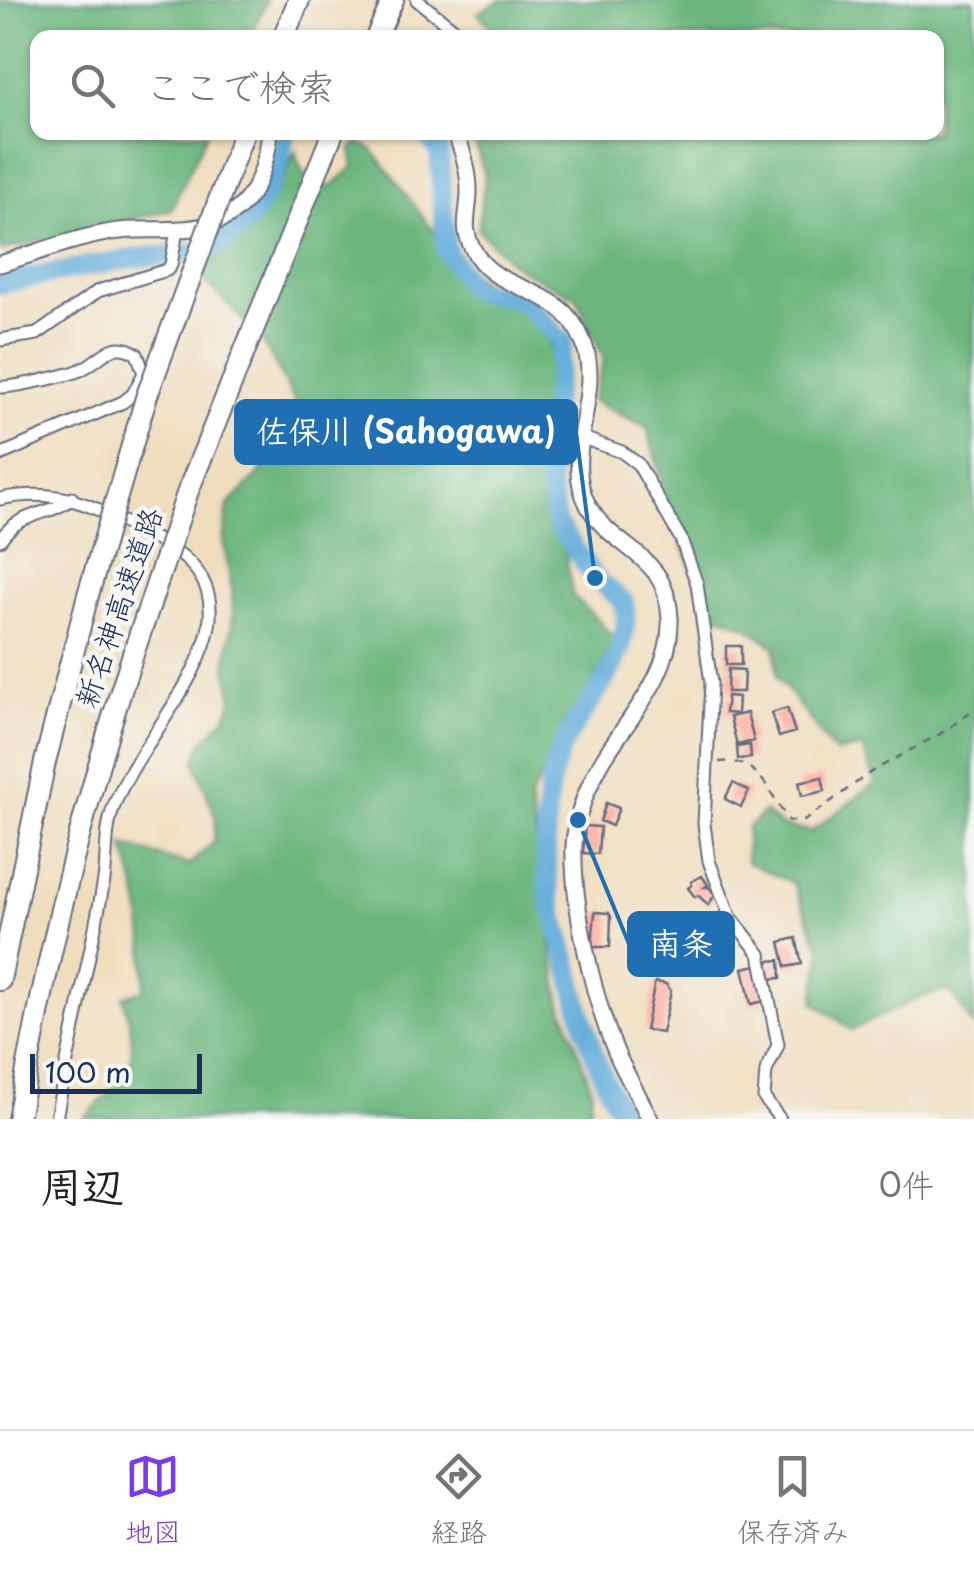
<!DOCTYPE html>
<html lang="ja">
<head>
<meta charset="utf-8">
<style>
  :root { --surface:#fff; --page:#f2f2f2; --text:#202124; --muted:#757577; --line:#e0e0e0; --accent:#7c3aed }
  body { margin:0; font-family:"Playpen Sans","Klee One",sans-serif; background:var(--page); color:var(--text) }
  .scale { position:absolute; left:30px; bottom:25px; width:172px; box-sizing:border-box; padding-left:10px; border:5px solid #1b2f5e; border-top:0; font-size:28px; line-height:35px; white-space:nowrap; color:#1b2f5e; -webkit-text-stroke:8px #f6f6f2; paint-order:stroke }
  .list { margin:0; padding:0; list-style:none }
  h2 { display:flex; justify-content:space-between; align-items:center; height:130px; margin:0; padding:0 40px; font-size:42px }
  h2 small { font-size:32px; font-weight:400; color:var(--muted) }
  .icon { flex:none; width:55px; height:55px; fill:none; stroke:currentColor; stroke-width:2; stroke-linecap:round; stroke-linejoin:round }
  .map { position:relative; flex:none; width:974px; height:1119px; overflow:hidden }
  .search { position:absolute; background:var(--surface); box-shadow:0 2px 8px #0004; left:30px; right:30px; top:30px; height:110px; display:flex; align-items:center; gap:25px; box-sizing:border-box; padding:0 35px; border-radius:20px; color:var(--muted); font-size:38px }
  .sheet { height:310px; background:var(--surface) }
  nav { display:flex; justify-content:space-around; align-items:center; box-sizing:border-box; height:140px; border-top:2px solid var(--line); background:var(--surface); font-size:28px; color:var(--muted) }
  nav a { display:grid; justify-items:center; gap:5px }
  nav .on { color:var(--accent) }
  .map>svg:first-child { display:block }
  .forest { fill:#6cb67e; stroke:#44726e; stroke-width:2.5 }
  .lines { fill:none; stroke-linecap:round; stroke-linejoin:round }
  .river { stroke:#62acda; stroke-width:20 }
  .building { fill:#fea99b }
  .minor-casing { stroke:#666c7f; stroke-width:15 }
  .secondary-casing { stroke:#666c7f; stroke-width:19 }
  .motorway-casing { stroke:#666c7f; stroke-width:24 }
  .path { stroke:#666c7f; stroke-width:2.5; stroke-dasharray:8 8; stroke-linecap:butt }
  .minor { stroke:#fff; stroke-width:11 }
  .secondary { stroke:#fff; stroke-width:15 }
  .motorway { stroke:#fff; stroke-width:20 }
  .motorway-bridge-casing { stroke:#666c7f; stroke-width:24; stroke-linecap:butt }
  .motorway-bridge { stroke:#fff; stroke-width:20 }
  .labels { text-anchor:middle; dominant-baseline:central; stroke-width:9; stroke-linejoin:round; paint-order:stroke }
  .street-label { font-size:30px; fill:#1b2f5e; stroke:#f6f6f2 }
  .leader { fill:none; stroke:#1f6fb2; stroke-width:4 }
  .callout-dot { fill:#1f6fb2; stroke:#f6f6f2; stroke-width:4 }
  .callout { fill:#1f6fb2; stroke:#1f6fb2; stroke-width:4 }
  .callout-label { font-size:32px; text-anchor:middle; font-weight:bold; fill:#fff }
</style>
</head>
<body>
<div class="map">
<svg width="974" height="1119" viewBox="0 0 974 1119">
  <rect width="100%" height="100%" fill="#f6f6f2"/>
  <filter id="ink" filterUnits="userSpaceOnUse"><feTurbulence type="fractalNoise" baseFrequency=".01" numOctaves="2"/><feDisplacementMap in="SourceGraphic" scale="20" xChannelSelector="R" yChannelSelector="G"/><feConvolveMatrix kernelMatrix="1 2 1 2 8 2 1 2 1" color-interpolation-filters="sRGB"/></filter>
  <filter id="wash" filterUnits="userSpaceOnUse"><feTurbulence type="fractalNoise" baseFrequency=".0048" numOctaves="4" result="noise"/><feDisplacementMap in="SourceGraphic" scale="40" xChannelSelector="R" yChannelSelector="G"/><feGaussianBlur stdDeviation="2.25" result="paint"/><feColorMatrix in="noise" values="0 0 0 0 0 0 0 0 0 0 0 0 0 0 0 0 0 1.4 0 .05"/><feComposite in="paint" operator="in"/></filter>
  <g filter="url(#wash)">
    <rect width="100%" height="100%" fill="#f0ddbd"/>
    <path class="forest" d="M0 0H267L250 37 38 38V132L207 133 171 210 0 251Z
      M500 0H974V1027L950 990 920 997 852 1030 814 1002 822 951 793 883 746 862 747 828 765 812 781 826 812 831 876 783 862 747 835 753 777 676 775 647 747 627 709 611 671 515 647 427 592 401 604 360 577 298 516 267 478 230 485 176 472 133 936 132V38L500 37 478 13Z
      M357 142 372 149 435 233 474 276 522 307 554 349 560 520 572 594 616 639 530 798 560 999 592 1090 589 1119H84C95 1106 107 1096 119 1084 140 1060 131 1024 123 997L144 990C146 935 142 896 123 845L189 865 214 842 216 818 195 762 202 743 225 718 233 699 226 668 233 617 232 589 223 541 228 505 257 477 299 409 260 337 187 263 186 255C196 254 208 255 218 252 260 238 279 188 295 151L300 168 313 184 332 187 354 166 351 150Z"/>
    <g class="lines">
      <path class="river" d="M426 132 439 152 446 250 471 289 522 300 563 342 544 453 556 522 595 578 624 602C636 662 577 707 557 759 544 794 544 852 549 888 551 910 560 933 566 955 581 1013 593 1068 626 1119
        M0 284C43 275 86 266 130 259 154 254 183 257 206 249 254 233 279 178 285 132"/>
    </g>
    <g id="blocks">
      <path class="building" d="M726 646H741V665H726Z
        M728 669 744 670 743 692H727Z
        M727 696 738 697 737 714 725 713Z
        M787 708 795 732 779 737 771 713Z
        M747 713 754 741 737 745 730 717Z
        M750 745 751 758 738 759 737 747Z
        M822 777 825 791 802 796 799 782Z
        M733 783 749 791 741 807 725 799Z
        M606 803 619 808 612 826 600 821Z
        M585 826 600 827 598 854 583 853Z
        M702 876 708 885 705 887H709L715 895 708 905 698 895 695 897 688 888 692 885 691 882Z
        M595 912 609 913 611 917 610 947H592Z
        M796 938 802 964 786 967 780 942Z
        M780 960 781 978 769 979 768 961Z
        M757 965 765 1001 751 1004 743 968Z
        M655 982 666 984 671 991 662 1033 645 1030Z"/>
    </g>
  </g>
  <g filter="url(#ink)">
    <use href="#blocks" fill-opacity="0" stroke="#666c7f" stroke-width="2.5"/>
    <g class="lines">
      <defs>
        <path id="minor" d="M417 0 465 38
          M0 340 37 334 98 291 167 270 171 265 177 230
          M0 387C12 388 70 375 80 370 103 360 111 337 137 354L144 373 133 394 123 402 0 455
          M580 437 622 452 638 464 681 539 697 584 711 683 704 824 709 861 730 916 760 954 778 1045 766 1071 764 1098 780 1119
          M0 499C59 487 93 505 143 533 154 539 167 544 177 552 275 623 127 741 110 819 105 839 107 860 104 880 90 960 70 1039 56 1119
          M0 540C20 510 50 517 72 498"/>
        <path id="secondary" d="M455 132C463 151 469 171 469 191 469 217 459 228 477 256 503 296 561 282 584 344 603 396 560 457 589 507 616 553 667 552 670 619 672 675 629 716 603 760 588 785 576 815 574 845 572 904 593 998 616 1052 626 1075 639 1096 650 1119
          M0 264C37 253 74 238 112 232 135 228 158 231 182 229 242 226 264 188 270 132"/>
        <path id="motorway" d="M283 38 299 0
          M376 38 393 0
          M0 980 45 762 88 595
          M18 1119C48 949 88 782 145 619"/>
      </defs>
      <use href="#minor" class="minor-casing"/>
      <use href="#secondary" class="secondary-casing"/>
      <use href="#motorway" class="motorway-casing"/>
      <path class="path" d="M719 762C760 757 768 792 789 821H804L871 772 945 731 974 709"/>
      <use href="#minor" class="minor"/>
      <use href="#secondary" class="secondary"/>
      <use href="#motorway" class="motorway"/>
      <defs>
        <path id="motorway-bridge" d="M88 595 146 398 244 132
          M145 619 188 491 333 132"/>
      </defs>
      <use href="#motorway-bridge" class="motorway-bridge-casing"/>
      <use href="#motorway-bridge" class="motorway-bridge"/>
    </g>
  </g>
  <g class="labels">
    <g class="street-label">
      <text transform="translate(117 607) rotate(-71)">新名神高速道路</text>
    </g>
  </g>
  <path class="leader" d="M595 578L576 432M578 820L629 944"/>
  <g class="callout-dot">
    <circle cx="595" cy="578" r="10"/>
    <circle cx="578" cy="820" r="10"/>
  </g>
  <g class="callout">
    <rect x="236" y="401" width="340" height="62" rx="10"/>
    <rect x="629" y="913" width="104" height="62" rx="10"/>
  </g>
  <g class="callout-label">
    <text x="406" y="443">佐保川 (Sahogawa)</text>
    <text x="681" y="955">南条</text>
  </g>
</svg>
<div class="scale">100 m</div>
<div class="search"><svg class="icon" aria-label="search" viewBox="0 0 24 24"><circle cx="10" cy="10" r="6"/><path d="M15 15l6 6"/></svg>ここで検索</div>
</div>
<section class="sheet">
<h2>周辺<small>0件</small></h2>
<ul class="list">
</ul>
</section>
<nav>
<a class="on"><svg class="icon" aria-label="map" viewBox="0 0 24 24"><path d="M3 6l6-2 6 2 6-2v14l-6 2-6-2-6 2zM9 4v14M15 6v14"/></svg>地図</a>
<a><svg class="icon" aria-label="directions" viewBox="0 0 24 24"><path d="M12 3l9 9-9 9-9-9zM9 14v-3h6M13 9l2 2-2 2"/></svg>経路</a>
<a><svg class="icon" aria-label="saved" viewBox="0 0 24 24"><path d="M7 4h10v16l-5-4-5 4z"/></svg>保存済み</a>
</nav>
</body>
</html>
